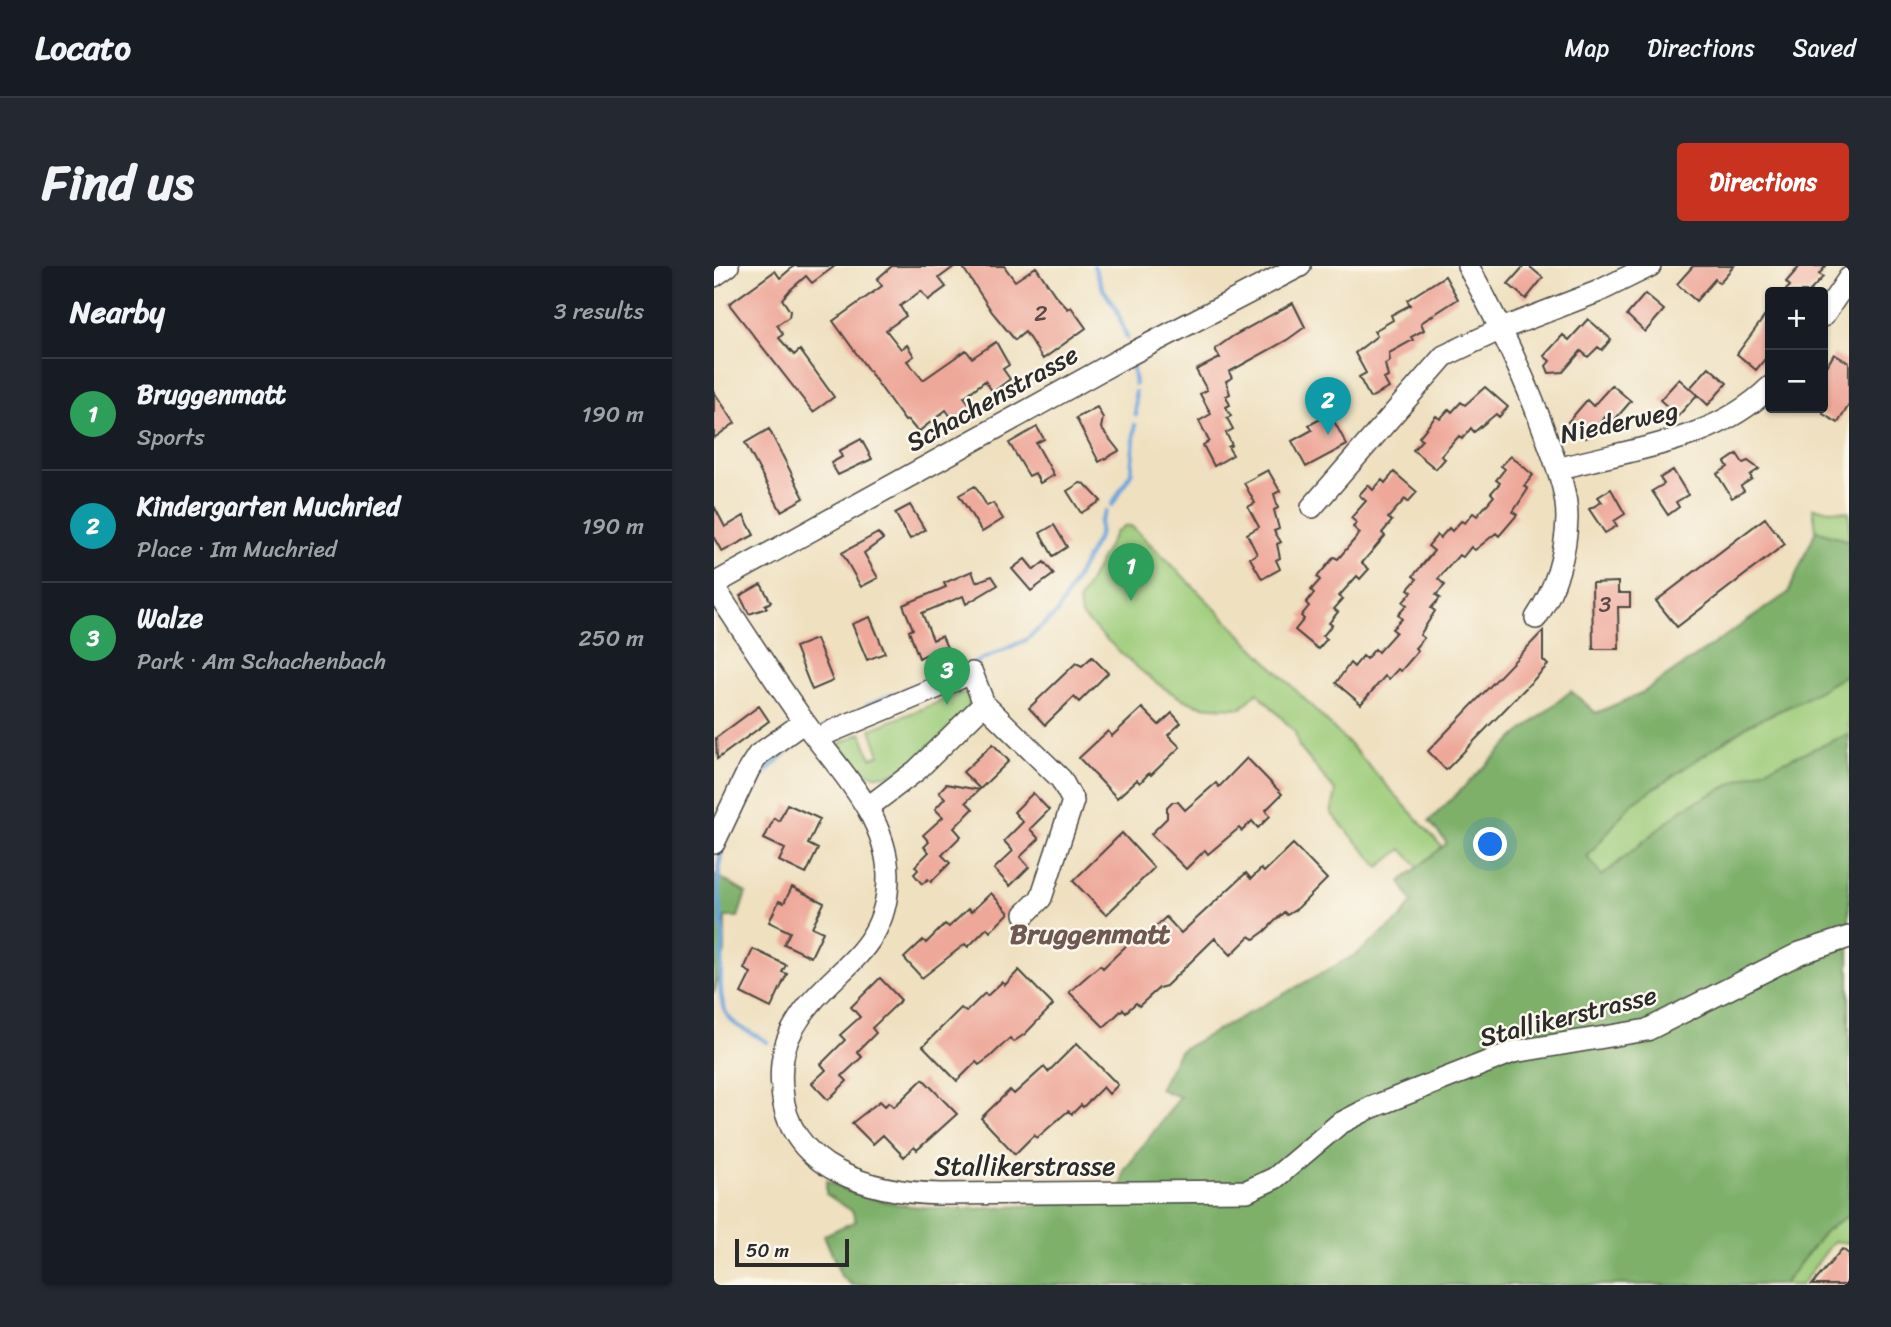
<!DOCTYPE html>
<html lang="en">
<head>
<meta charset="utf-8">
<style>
  :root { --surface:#171b24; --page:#242831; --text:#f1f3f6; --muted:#9ea1a6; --line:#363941; --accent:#c8321e }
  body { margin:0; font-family:Sriracha,sans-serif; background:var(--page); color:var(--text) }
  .controls { position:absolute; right:21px; top:21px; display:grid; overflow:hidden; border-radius:7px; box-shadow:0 2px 5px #0004 }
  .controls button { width:63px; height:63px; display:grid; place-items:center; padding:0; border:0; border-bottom:2px solid var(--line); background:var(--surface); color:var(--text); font:35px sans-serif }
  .scale { position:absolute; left:21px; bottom:18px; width:114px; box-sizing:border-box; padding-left:7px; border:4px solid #2b2b2b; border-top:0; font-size:19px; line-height:24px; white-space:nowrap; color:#2b2b2b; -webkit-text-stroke:5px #fbf7ec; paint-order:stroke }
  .you { position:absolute; left:777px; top:579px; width:24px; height:24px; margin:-18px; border:5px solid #fff; border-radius:50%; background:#1a73e8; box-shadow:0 0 0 10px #1a73e833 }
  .badge { display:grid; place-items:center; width:46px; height:46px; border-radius:50%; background:var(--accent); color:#fff; font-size:23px; font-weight:700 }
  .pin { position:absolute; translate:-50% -58px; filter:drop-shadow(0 2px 4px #0008) }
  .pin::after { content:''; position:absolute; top:37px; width:24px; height:21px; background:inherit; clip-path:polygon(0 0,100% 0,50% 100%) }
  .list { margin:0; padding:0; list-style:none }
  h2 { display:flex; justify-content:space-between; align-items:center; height:91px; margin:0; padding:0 28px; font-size:30px }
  h2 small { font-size:23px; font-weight:400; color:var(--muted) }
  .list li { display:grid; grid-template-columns:46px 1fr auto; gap:21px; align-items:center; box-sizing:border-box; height:112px; padding:0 28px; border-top:2px solid var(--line) }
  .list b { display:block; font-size:26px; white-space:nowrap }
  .list p { margin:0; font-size:23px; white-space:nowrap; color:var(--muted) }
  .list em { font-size:23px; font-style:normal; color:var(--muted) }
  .map { position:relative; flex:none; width:1135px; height:1019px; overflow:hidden; border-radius:7px }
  header { display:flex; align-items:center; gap:42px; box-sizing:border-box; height:98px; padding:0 35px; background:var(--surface); border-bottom:2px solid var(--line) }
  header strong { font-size:33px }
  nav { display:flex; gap:38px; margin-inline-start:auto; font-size:24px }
  .intro { display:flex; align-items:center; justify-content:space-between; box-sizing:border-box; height:168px; padding:0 42px }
  h1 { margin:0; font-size:49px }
  .button { padding:18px 32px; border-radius:7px; background:var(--accent); color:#fff; font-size:24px; font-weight:700 }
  main { display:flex; gap:42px; padding:0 42px }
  aside { flex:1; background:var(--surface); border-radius:7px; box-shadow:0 2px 5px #0004 }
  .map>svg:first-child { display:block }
  .green { fill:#9ecc7a; stroke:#647c52; stroke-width:2 }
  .forest { fill:#7eb06a; stroke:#546e4a; stroke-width:2 }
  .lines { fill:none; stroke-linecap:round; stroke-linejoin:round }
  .stream { stroke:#6ca5db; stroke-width:4.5 }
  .building { fill:#eea89a }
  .minor-casing { stroke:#484641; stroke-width:24 }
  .minor { stroke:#fff; stroke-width:21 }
  .labels { text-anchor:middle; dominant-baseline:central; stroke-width:5; stroke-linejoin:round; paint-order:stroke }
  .number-label { font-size:23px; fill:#5c4a47 }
  .street-label { font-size:26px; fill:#2b2b2b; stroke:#fbf7ec }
  .neighbourhood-label { font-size:28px; font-weight:bold; fill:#6f5752; stroke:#fbf7ec }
</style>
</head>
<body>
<header>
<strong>Locato</strong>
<nav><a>Map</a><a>Directions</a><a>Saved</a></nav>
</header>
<div class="intro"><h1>Find us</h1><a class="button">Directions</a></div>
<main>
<aside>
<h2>Nearby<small>3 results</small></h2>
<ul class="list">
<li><span class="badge" style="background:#2e9e5b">1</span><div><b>Bruggenmatt</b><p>Sports</p></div><em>190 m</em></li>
<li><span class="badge" style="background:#0f9aa8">2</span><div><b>Kindergarten Muchried</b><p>Place · Im Muchried</p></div><em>190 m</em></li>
<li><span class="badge" style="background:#2e9e5b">3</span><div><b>Walze</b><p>Park · Am Schachenbach</p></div><em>250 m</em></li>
</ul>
</aside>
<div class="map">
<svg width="1135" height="1019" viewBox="0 0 1135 1019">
  <rect width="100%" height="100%" fill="#fbf7ec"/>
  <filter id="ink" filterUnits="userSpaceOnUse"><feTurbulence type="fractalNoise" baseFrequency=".0143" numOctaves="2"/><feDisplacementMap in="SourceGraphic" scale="14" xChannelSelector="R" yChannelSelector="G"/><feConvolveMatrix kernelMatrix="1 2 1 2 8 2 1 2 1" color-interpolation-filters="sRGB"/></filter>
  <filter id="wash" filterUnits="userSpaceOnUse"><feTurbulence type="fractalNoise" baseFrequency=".00686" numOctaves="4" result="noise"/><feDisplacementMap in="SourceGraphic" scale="28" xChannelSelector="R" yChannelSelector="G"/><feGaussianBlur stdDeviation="1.57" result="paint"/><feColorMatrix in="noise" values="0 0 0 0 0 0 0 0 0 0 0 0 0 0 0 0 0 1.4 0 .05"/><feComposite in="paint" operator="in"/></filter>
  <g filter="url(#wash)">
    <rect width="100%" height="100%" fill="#efe0c0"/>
    <path class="green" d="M1099 242 1135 246V275L1102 264Z
      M410 260H417L449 290 639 482 729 582 705 602 688 583 665 601 617 547 622 526 585 481 581 466 543 426 528 442C515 441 502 442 489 440 448 432 397 377 367 349L365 335 401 267Z
      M1135 407V468L1028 513 970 542 888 610 873 591 917 538 1036 458 1087 435Z
      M250 426 256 434 253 445C230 467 187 524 151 506 141 501 132 486 125 478L147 467 157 492 166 489 157 463Z
      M1135 949V977L1120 975 1087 1019H1069L1112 964Z"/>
    <path class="forest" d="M1102 264 1135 275V407L1087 435 1036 458 917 538 873 591 888 610 970 542 1028 513 1135 468V949L1112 964 1069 1019H138L127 1010 110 969 142 955 138 945 112 928V915C200 961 312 938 407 931L410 905 466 831 445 823 465 785 643 688 686 653 698 636 686 616 733 577 715 555 803 469 857 425 882 447 928 427 1074 327Z
      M0 608 32 627 24 651H11V685L0 727Z"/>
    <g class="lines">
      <path class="stream" d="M380 0 389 23 402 42 413 72
        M418 97 421 118
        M421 126 422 149
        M398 239 417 207 421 159
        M256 399 312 374 343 347 385 270 386 256 392 245
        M190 424 231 407
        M153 439 180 428
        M22 554 51 506 84 476
        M9 580C0 609 7 641 9 670 9 694 2 722 11 745 18 762 40 766 53 776"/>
    </g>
    <g id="blocks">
      <path class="building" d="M80 0H121L98 17 92 10 75 25 68 33 76 45 75 51 63 59 69 68 65 72 80 89 86 84 120 131 99 146 15 38 61 5 66 12Z
        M178 0H241L225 12 232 21 214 34 207 25 196 33 186 40 192 50 172 64 187 83 193 79 200 90 193 95 209 114 252 84 258 92 282 76 295 99 289 103 296 113 279 126 271 115 250 131 258 141 243 153 240 155 232 144 204 166 194 154 191 155 119 55 168 20 163 13Z
        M248 0H290L301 15 322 1 341 29 354 43 357 41 372 62 329 93 311 66 301 74 278 46Z
        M810 0H815L829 12 812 33 794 18Z
        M979 0H1020L1005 17 1001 13 982 35 963 18Z
        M1086 0H1112L1105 8 1109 11 1095 26H1070L1076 20 1072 16Z
        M731 10 744 33 707 57 710 64 697 71 699 74 675 87 676 95 671 98 674 111 670 113 675 122 656 132 645 111 652 107 641 87 663 70 660 65 679 54 677 49 696 39 693 34Z
        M931 28 950 44 931 66 913 49Z
        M579 37 591 61 573 74 515 106 518 112 512 115 516 128 512 130 516 139 512 141 517 150 513 152 519 163 512 167 518 179 514 181 519 189 500 200 489 179 495 175 485 155 497 148 486 128 493 124 482 104 506 92 501 83 519 70Z
        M1056 43V87L1042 104 1023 88Z
        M874 53 897 73 888 84 884 81 874 91 867 85 849 106 835 107 832 100 836 95 830 90 849 69 855 74Z
        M1120 88 1135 97V139L1124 157 1109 148V107Z
        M995 101 1013 117 994 139 976 122Z
        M965 113 983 129 964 150 946 134Z
        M898 119 917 135 898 157 891 151 872 172 854 156 873 134 879 140Z
        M771 121 794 141 785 151 782 148 760 166 757 162 748 173 745 170 727 190 731 193 722 203 699 184 708 174 705 171 722 150 726 153 735 143 738 146 747 136 751 139Z
        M0 126 21 157 0 172Z
        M383 141 389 152 387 162 405 185 385 196 362 152Z
        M616 148 633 179 592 201 578 175 598 164 595 159Z
        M323 161 330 173 322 177 340 209 326 217 321 207 315 210 295 177Z
        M55 163 90 232 67 245 31 177Z
        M147 173 158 193 124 209 117 197 128 191 125 185Z
        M1023 188 1029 197 1034 195 1045 203 1036 209 1038 213 1027 220 1030 225 1018 232 1003 208 1014 201 1011 196Z
        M797 190 819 209 810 220 814 223 799 246 803 249 785 270 782 267 761 284 757 281 749 291 745 289 724 313 731 319 722 329 726 332 717 342 721 345 706 369 710 372 701 382 704 385 687 405 684 403 675 413 671 410 647 438 622 417 636 397 640 401 649 390 652 393 661 383 664 386 682 366 678 363 688 353 684 349 693 339 689 336 698 326 694 323 703 313 699 310 720 285 714 280 723 269 726 272 735 262 738 265 747 255 751 257 759 247 763 250 780 230 777 227 786 217 782 214 791 203 787 200Z
        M554 204 566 225 560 228 564 242 560 244 565 263 560 265 567 276 563 278 566 292 562 294 566 303 548 313 536 292 543 288 533 268 545 261 534 241 541 237 530 217Z
        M959 204 974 229 962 236 965 241 954 249 938 225 950 218 946 212Z
        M680 206 703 226 694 236 691 233 674 252 678 255 668 267 671 270 648 297 655 303 646 313 643 310 625 330 629 333 620 343 624 346 615 357 618 359 609 370 613 373 604 383 581 364 590 353 587 350 595 340 592 337 600 327 597 324 606 314 603 311 620 291 624 293 646 267 639 261 643 257 637 252 652 235 645 229 654 219 659 224 668 214 671 217Z
        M366 217 371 218 387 235 367 247 353 225Z
        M261 220 273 240 279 237 289 253 268 266 245 229Z
        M897 223 911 248 900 255 903 260 891 267 875 243 888 236 884 231Z
        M196 239 211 264 196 273 181 247Z
        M0 240 11 261 30 250 40 269 8 286 0 272Z
        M1051 252 1071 278 963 361 942 335Z
        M340 259 353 281 339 290 326 267Z
        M164 267 169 273 150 287 164 312 147 321 128 287Z
        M311 293 320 304 330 296 340 308 317 325 298 303Z
        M258 305 262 316 278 310 284 319 252 338 249 330 208 347 219 374 228 370 234 384 230 385 232 390 221 395 217 386 205 392 195 365 199 363 189 339 232 321 230 317Z
        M904 316V327H916V341H904L905 383H879L878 317Z
        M47 318 57 336 51 339 53 342 35 348 26 330Z
        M156 351 171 387 153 394 138 358Z
        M829 365V394L834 399 732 504 714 485Z
        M102 373 119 415 98 424 81 381Z
        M378 391 394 407 365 436 360 431 331 459 315 442 362 397 368 400Z
        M45 440 55 455 3 493 2 472Z
        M428 442 445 459 458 447 467 457 454 469 466 481 437 509 435 507 426 517 423 514 403 532 365 492 394 465 398 470Z
        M279 478 295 495 266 523 249 506Z
        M533 492 568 528 552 544 556 550 544 562 538 555 528 565 525 562 494 588 491 584 472 603 437 568 453 552V541L458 536H464L471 544 502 517 505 521Z
        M232 518 265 524 252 536 259 543 240 562 247 570 228 589 236 597 217 616 214 613 208 618 200 608 204 604 201 600 215 586 210 581 215 576 209 569 229 551 221 543 231 532 225 526Z
        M319 527 335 544 316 563 325 573 306 591 315 601 296 620 280 603 299 585 290 575 309 556 300 546Z
        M73 538 106 553 94 578 104 583 92 608 65 595 71 583 50 573 60 552 65 555Z
        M408 567 440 602 392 649 359 615Z
        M579 578 613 613 584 642 573 649 570 646 551 665 540 673 536 670 517 689 501 672 452 720 445 722 425 740 422 737 412 746 409 743 390 761 355 726 386 699 389 702 418 674 422 679 452 651 467 667 532 607 537 613 547 603 550 606Z
        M78 621 110 637 98 661 109 666 97 691 70 678 76 666 55 656 65 635 70 637Z
        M277 627 295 647 276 666 273 662 254 681 251 678 208 712 190 692 209 674 212 677 231 658 235 661 254 643 257 646Z
        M39 683 72 699 68 706 73 708 57 742 27 727 37 707 30 703Z
        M305 704 339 739 311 768 299 776 296 772 276 791 265 799 262 796 243 815 209 780 247 742 252 746 271 727 273 730 288 716 291 719Z
        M166 712 187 734 158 762 162 767 143 786 148 791 128 810 133 815 114 834 98 817 112 804 107 798 131 774 126 769 146 751 137 741Z
        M363 777 404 819 395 828 389 821 369 841 367 839 358 848 354 845 323 872 320 869 301 888 267 852 296 824 300 828 330 801 334 806Z
        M209 813 243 848 203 884 200 881 190 891 169 869 159 878 138 857 166 835 171 840 175 836 180 841Z
        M1128 983 1135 988V1019H1098Z"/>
    </g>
  </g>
  <g filter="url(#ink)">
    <use href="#blocks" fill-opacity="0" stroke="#484641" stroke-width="2"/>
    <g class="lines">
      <defs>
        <path id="minor" d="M754 0C784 55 811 111 832 170 841 196 853 223 853 252 852 288 842 322 822 352
          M0 10 14 0
          M1109 50 1135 12
          M844 203C918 182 999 177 1056 121
          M598 241 730 90 787 63 883 26 936 0
          M0 318 405 94 586 0
          M0 321C29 365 58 410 88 453 121 500 172 547 174 608 175 691 113 702 80 761 69 779 66 802 68 823 73 904 159 927 227 928L533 925 561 912 625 858 656 842 799 786 933 764 1086 687 1135 671
          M116 466 258 407 270 438
          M153 542 203 504 270 438 347 513 359 535 327 632 311 648
          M0 577 35 503 44 489 90 456"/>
      </defs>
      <use href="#minor" class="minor-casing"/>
      <use href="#minor" class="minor"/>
    </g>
  </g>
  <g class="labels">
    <g class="number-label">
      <text x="327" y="47">2</text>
      <text x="891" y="338">3</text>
    </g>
    <g class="street-label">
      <text transform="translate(278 132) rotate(-29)">Schachenstrasse</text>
      <text transform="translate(905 156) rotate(-12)">Niederweg</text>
      <text transform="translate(854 750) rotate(-14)">Stallikerstrasse</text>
      <text x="311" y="900">Stallikerstrasse</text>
    </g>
    <g class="neighbourhood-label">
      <text x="376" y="667">Bruggenmatt</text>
    </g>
  </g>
</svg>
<div class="controls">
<button>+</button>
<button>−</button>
</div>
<div class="scale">50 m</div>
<div class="you"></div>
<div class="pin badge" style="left:417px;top:335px;background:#2e9e5b">1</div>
<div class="pin badge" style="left:614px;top:169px;background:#0f9aa8">2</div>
<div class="pin badge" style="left:233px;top:439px;background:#2e9e5b">3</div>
</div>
</main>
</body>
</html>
